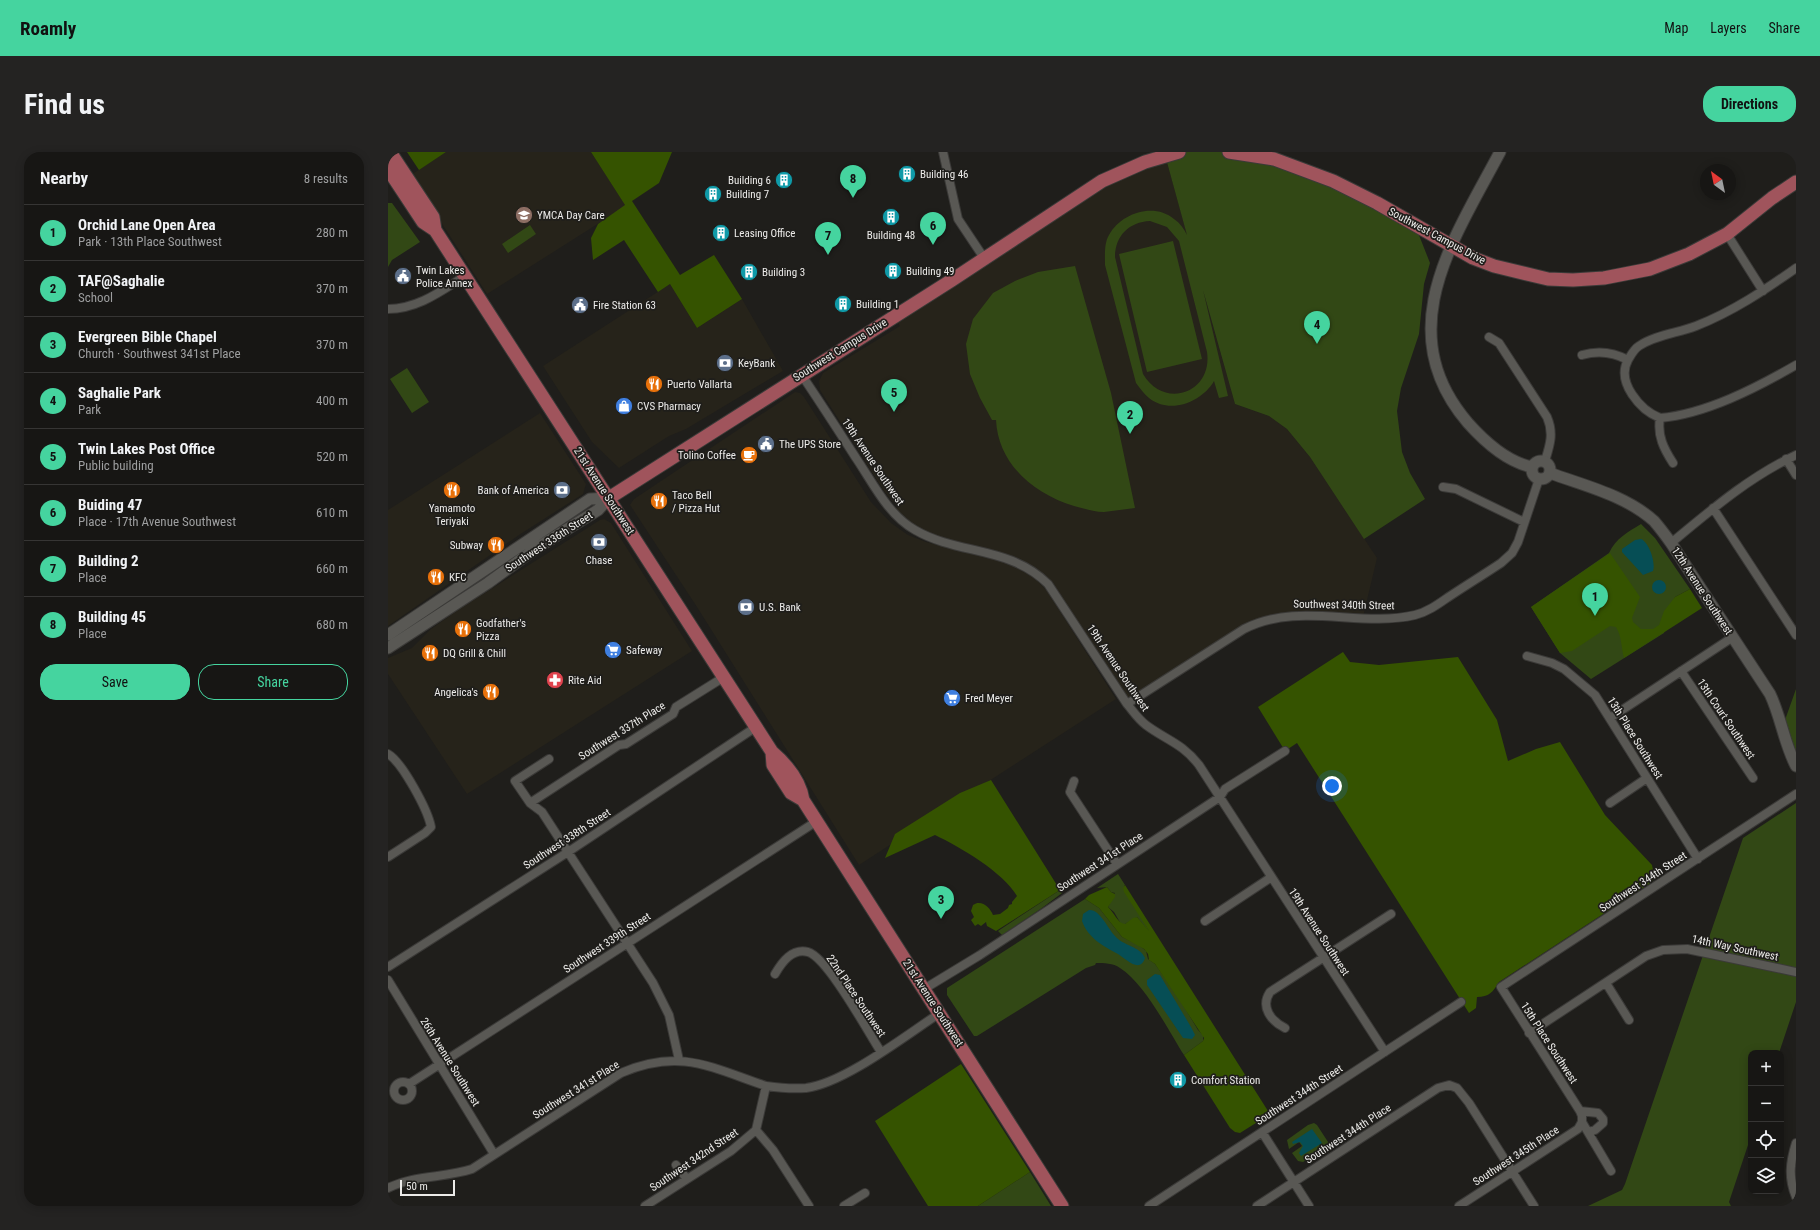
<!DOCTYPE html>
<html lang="en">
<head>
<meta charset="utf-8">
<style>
  :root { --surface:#171614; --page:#242322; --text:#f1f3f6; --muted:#9e9fa0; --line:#363534; --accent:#45d49f }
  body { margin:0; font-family:"Roboto Condensed",sans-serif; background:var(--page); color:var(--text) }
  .controls { position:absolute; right:12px; bottom:12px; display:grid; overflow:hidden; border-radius:8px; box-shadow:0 2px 10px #0003 }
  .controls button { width:36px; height:36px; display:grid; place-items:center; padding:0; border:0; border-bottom:1px solid var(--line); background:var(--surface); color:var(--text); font:20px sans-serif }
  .compass { position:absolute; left:1312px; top:12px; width:36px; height:36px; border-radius:50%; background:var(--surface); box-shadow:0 2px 10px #0003; rotate:327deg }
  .scale { position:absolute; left:12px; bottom:10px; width:55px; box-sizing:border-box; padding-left:4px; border:2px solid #ecebe9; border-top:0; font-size:11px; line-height:14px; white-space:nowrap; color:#ecebe9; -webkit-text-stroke:3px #1f1e1b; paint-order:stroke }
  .you { position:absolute; left:944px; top:634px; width:14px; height:14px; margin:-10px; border:3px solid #fff; border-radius:50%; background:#1a73e8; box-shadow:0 0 0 6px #1a73e833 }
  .badge { display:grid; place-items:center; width:26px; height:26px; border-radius:50%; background:var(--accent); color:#111; font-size:13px; font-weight:700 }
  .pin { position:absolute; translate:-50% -33px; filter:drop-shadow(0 1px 2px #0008) }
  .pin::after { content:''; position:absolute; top:21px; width:14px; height:12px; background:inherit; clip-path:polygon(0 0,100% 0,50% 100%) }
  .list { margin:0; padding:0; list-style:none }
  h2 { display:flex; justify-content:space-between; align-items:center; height:52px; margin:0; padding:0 16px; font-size:17px }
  h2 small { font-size:13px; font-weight:400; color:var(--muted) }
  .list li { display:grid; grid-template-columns:26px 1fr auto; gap:12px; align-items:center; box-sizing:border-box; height:56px; padding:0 16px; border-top:1px solid var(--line) }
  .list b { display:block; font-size:15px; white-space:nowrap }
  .list p { margin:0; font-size:13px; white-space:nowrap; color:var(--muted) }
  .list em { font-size:13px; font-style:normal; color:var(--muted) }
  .actions { display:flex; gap:8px; padding:12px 16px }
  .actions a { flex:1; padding:9px 0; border:1px solid var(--accent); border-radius:16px; text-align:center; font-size:14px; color:var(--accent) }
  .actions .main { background:var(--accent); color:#111 }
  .icon { flex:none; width:22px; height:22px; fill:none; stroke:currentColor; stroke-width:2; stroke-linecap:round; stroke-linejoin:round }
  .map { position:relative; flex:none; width:1408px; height:1054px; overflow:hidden; border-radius:16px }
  header { display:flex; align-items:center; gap:24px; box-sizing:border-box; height:56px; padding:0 20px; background:var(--accent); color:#111 }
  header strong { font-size:19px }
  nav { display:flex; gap:22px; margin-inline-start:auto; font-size:14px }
  .intro { display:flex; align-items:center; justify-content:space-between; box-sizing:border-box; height:96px; padding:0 24px }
  h1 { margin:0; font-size:28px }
  .button { padding:10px 18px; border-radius:16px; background:var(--accent); color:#111; font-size:14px; font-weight:700 }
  main { display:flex; gap:24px; padding:0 24px }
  aside { flex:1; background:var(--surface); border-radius:16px; box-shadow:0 2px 10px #0003 }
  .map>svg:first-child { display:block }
  .built { fill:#26231a }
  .green { fill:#324815; fill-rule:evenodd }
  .forest { fill:#355300 }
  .water { fill:#064e55 }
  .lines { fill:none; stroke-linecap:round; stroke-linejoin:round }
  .street-casing { stroke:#3b3a38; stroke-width:10 }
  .secondary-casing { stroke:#3b3a38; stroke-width:13 }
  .primary-casing { stroke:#3b3a38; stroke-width:15 }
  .street { stroke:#595854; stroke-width:8 }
  .secondary { stroke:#595854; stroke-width:11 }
  .primary { stroke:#a0545c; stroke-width:13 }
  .labels { text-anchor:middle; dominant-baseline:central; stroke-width:3.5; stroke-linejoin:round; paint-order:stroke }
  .poi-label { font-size:11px; fill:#ecebe9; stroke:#1f1e1b; text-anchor:start }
  .street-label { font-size:11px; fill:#ecebe9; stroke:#1f1e1b }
</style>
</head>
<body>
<header>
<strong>Roamly</strong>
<nav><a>Map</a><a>Layers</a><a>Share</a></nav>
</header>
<div class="intro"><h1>Find us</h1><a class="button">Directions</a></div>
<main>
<aside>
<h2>Nearby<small>8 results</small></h2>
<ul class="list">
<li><span class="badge">1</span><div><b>Orchid Lane Open Area</b><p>Park · 13th Place Southwest</p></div><em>280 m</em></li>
<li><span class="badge">2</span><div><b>TAF@Saghalie</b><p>School</p></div><em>370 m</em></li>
<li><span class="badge">3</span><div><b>Evergreen Bible Chapel</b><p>Church · Southwest 341st Place</p></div><em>370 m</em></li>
<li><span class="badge">4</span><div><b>Saghalie Park</b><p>Park</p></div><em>400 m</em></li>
<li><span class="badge">5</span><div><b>Twin Lakes Post Office</b><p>Public building</p></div><em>520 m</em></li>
<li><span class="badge">6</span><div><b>Buiding 47</b><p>Place · 17th Avenue Southwest</p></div><em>610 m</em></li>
<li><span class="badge">7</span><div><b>Building 2</b><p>Place</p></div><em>660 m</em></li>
<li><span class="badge">8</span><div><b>Building 45</b><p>Place</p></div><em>680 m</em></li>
</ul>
<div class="actions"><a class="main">Save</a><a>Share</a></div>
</aside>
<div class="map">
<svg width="1408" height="1054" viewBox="0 0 1408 1054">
  <rect width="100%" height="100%" fill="#1f1e1b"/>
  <path class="built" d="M58 0H203L238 54 99 142 23 23Z
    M777 3 847 252 881 264 899 277 922 305 989 406 975 465 873 469 739 552 660 432 631 411 549 388 505 360 509 354 496 339 432 238 431 229 435 221 512 174 506 165 666 60Z
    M282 132 309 176 354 147 395 219 298 277 281 284 231 316 204 290 155 214Z
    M407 240 412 241 416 245 483 350 503 371 520 383 538 390 614 409 635 417 648 427 659 439 728 547 471 713 309 455 242 353 246 347Z
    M152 261 198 332 195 342 131 383 0 474V358Z
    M216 367 223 371 304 499 79 642 0 522V506L24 496 43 477 70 458 212 368Z"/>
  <path class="green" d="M791 0H841L886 7 1027 73 1042 111 1036 132 1031 182 1013 236 1009 259 1014 300 1022 321 1037 347 976 387 922 305 899 277 881 264 847 252 815 138 840 244 831 246 826 229C814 250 782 263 761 246 756 242 752 236 748 231L717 113C717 104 716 91 721 83 733 61 766 50 786 67 792 71 796 77 799 83L777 3ZM762 69 779 75 791 89 819 200C825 241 776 258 755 222L727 105C727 84 741 70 762 69Z
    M0 51H4L32 90 4 108 0 115Z
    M142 73 148 82 120 101 114 92Z
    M785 89 814 207 759 220 731 102Z
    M687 114 723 241 747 356C737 357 726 359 716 360 706 360 695 356 686 354 646 342 610 312 608 268H604L592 246 582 222 578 192 585 167 605 141 627 129 650 120Z
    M19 216 41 250 24 261 2 227Z
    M1253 372 1267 386 1302 437 1287 445 1276 481 1203 527 1172 501 1143 455 1221 401C1228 386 1240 380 1253 372Z
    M1408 537V602L1397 568Z
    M1408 651V850L1391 901H1363V984L1341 1050 1343 1054H1200L1234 1038 1237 1032 1355 686Z
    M730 722 737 733 736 734 764 784 749 765 737 772H733L726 760 720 755 727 741 723 740 719 735 709 736Z
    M672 738 674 741 654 756 614 783 610 779Z
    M697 747 711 756 734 785 751 793 758 799 760 807 767 812 789 843 810 878 815 883V889L796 903C780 878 757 832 732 816 725 811 716 811 708 811L707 813 698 816 589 884H586L559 843V836Z
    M926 971 929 973 942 993 915 1010 910 1009 904 1001 914 994 911 990 901 997 899 988 920 973Z
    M642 1020 663 1054H590Z"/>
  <path class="forest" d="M19 0H58L31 18Z
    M203 0H284L271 31 244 49 292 123 326 103 354 147 309 176 282 132 270 140 236 88 205 108 203 86 210 72 237 53Z
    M1222 401 1252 445 1244 466 1245 470 1253 477H1265L1271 473 1276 459 1287 445 1302 437 1314 456 1236 506C1233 495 1234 485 1228 475L1222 474 1184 499 1172 501 1143 455Z
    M955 500 962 510 991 513 1070 505 1109 568 1120 609 1148 597 1172 590 1217 663 1264 713 1266 723 1264 730 1111 830C1105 840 1101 845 1089 845L1088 856 1081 861 909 591 897 599 870 555Z
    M603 628 672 738 608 779 599 774 598 770 593 774 590 772 587 774 583 768 586 765 583 759 585 753C593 747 602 755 605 763L612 762 620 756 621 753 624 752V750L629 744C615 720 572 695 547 683L497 706 507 682 572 641Z
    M737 733 880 959 879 964 852 981 847 980 842 976 796 903 815 889 816 886 767 812 761 808 760 802 756 797 734 785 711 756 697 747 701 743 719 735 723 740 727 742V745L720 755C726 760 729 771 737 772L745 766 749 765 761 779 736 740 735 736Z
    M573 912 642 1020 590 1054H540L487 969Z"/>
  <path class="water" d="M1253 387C1261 390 1268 411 1265 419L1255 423 1234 400V397L1247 388Z
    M1264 435a7 7 0 1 1 14 0a7 7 0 1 1-14 0Z
    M701 758C712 757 720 777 727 784 735 794 752 794 757 806 752 822 738 807 730 802 715 794 700 786 694 769L695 762Z
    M767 822 772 823 803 875 807 883 804 887 795 886 759 833V828Z
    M924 977 934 991 913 1004 911 1001 915 994 912 990 905 992 904 990Z"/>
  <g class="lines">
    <defs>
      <path id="street" d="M555 0 570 67 596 106
        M1339 82 1375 139
        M0 157C30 157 53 139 77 124
        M1101 185 1111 191 1159 265C1166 281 1162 293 1157 309
        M1194 203C1211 198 1225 200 1240 208 1243 203 1246 197 1251 194 1267 183 1290 181 1308 174 1344 160 1377 138 1408 116
        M1240 208C1228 230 1252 258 1272 266 1318 262 1368 236 1408 213
        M413 222C432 250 450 278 468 306 485 331 500 363 527 378 570 403 622 394 660 432L739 552C745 559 750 567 758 573 778 588 794 591 811 613L997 900
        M1272 266C1269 284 1276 297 1285 311
        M1398 307 1408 323
        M1055 335 1068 337 1136 370
        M1325 356 1408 483
        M1283 391C1323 358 1361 325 1408 303
        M1139 504 1164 511 1176 517 1207 543 1310 707
        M1293 519 1365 626
        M739 552 856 477C910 449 971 476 1027 463 1039 460 1049 453 1059 446 1077 434 1095 423 1113 411L1124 401 1130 390 1151 327
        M1222 566 1345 485
        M0 602C14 610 40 658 43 675L37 681 0 705
        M161 607 127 629 142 651 154 660 265 831 281 863 291 908
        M686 629 682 640 729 712
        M142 651 231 593 238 592 285 562 288 555 336 525
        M1222 651 1259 626
        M817 769 882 726
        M0 815 180 700 368 575
        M387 822C394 810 404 796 420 800 440 806 480 880 493 900
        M0 828 106 1002
        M1218 831 1241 868
        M536 837 592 803 832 645 837 637 897 599
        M897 876C883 869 872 855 882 840L1003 762
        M1141 881 1258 804 1275 798 1299 797 1408 820
        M6 939a9 9 0 1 1 18 0a9 9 0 1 1-18 0Z
        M21 932 429 669
        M1192 959 1210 961 1215 967V971L1207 978 1200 980
        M368 978 385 998 421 1054
        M874 980 921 1054
        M1408 991C1402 1010 1400 1026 1408 1045
        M288 1013 299 1027
        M1223 1019 1194 970V964L1192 959 1113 835 1408 642
        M0 1036C26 1023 57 1026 84 1017L233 921C292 896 322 915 378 934
        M257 1054 343 999 368 978 378 934C392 936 405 937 418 936 457 931 518 883 552 861
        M456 1054 477 1041
        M761 1054 1073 850
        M869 1054 1050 936 1061 933 1069 936 1081 951 1146 1054
        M1071 1054 1190 977 1194 970"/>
      <path id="secondary" d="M1112 0C1066 87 1001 179 1080 271 1097 290 1119 310 1144 315
        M1144 318a9 9 0 1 1 18 0a9 9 0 1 1-18 0Z
        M1162 321C1197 334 1237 343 1266 369 1272 376 1278 384 1283 391L1382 542C1393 565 1396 591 1408 614
        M0 483 202 347 221 346
        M0 496 100 431 147 397 210 358 221 346"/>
      <path id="primary" d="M841 0 886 7 945 29 989 51 1085 106 1106 114 1160 127 1185 128 1216 126 1262 117 1301 102 1339 82 1384 46 1408 30
        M0 17 35 70 47 78 45 65 2 0
        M47 78 384 600
        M221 346 564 128 714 29 757 10 791 0
        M415 648 403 641 385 613 384 600C398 612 412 629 415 648L674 1054"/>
    </defs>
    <use href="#street" class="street-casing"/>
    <use href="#secondary" class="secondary-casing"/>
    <use href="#primary" class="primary-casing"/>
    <use href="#street" class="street"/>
    <use href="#secondary" class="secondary"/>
    <use href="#primary" class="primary"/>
  </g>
  <defs>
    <symbol id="building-disc" viewBox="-11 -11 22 22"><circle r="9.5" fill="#0f9aa8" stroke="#1f1e1b"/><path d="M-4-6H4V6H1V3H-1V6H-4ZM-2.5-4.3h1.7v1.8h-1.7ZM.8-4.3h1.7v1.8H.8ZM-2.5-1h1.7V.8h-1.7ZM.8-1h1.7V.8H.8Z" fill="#fff"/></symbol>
    <symbol id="school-disc" viewBox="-11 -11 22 22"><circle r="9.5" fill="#8d6e63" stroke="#1f1e1b"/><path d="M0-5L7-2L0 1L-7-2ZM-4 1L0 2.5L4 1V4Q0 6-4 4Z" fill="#fff"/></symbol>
    <symbol id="civic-disc" viewBox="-11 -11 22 22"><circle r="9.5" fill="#5c6f8a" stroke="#1f1e1b"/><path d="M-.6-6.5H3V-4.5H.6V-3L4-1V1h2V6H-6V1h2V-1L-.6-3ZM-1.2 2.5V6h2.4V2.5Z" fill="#fff"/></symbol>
    <symbol id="bank-disc" viewBox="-11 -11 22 22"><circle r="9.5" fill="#5c6f8a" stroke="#1f1e1b"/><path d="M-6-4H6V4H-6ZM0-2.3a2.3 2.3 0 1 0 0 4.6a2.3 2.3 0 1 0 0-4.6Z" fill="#fff"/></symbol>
    <symbol id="restaurant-disc" viewBox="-11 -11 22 22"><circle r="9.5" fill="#e8710a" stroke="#1f1e1b"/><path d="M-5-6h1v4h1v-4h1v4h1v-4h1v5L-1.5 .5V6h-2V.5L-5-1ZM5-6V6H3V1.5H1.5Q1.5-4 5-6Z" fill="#fff"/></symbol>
    <symbol id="shop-disc" viewBox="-11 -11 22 22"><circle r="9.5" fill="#3f7fe0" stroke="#1f1e1b"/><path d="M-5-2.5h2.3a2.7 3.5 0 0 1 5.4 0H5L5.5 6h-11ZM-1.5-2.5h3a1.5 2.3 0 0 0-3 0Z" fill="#fff"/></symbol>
    <symbol id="cafe-disc" viewBox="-11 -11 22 22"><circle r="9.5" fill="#e8710a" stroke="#1f1e1b"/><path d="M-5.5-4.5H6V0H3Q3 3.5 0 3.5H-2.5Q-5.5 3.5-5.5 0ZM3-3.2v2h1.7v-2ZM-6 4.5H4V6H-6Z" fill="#fff"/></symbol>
    <symbol id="supermarket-disc" viewBox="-11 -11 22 22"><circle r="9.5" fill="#3f7fe0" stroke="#1f1e1b"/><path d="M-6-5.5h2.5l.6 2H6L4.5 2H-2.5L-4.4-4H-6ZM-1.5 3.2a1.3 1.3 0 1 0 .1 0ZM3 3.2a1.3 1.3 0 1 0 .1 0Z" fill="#fff"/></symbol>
    <symbol id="pharmacy-disc" viewBox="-11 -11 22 22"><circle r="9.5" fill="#e0444e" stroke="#1f1e1b"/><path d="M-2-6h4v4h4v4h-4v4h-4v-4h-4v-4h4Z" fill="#fff"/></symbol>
  </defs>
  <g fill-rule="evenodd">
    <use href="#building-disc" x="509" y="12" width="20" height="20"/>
    <use href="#building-disc" x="386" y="18" width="20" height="20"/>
    <use href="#building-disc" x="315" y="32" width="20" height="20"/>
    <use href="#school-disc" x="126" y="53" width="20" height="20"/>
    <use href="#building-disc" x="493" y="55" width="20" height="20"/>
    <use href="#building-disc" x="323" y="71" width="20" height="20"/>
    <use href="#building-disc" x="495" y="109" width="20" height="20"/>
    <use href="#building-disc" x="351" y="110" width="20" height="20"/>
    <use href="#civic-disc" x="5" y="114" width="20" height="20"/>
    <use href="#building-disc" x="445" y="142" width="20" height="20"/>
    <use href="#civic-disc" x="182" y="143" width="20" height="20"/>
    <use href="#bank-disc" x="327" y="201" width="20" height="20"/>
    <use href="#restaurant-disc" x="256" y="222" width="20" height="20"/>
    <use href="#shop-disc" x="226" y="244" width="20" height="20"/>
    <use href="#civic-disc" x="368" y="282" width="20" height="20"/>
    <use href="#cafe-disc" x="351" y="293" width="20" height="20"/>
    <use href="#restaurant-disc" x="54" y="328" width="20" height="20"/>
    <use href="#bank-disc" x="164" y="328" width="20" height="20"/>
    <use href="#restaurant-disc" x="261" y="339" width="20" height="20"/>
    <use href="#bank-disc" x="201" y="380" width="20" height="20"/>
    <use href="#restaurant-disc" x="98" y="383" width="20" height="20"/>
    <use href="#restaurant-disc" x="38" y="415" width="20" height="20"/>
    <use href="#bank-disc" x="348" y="445" width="20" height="20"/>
    <use href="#restaurant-disc" x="65" y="467" width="20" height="20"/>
    <use href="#supermarket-disc" x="215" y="488" width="20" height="20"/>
    <use href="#restaurant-disc" x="32" y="491" width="20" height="20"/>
    <use href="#pharmacy-disc" x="157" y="518" width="20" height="20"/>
    <use href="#restaurant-disc" x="93" y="530" width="20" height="20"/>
    <use href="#supermarket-disc" x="554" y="536" width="20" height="20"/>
    <use href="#building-disc" x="780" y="918" width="20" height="20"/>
  </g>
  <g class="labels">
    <g class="poi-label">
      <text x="532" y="22">Building 46</text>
      <text x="383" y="28" text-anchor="end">Building 6</text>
      <text x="338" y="42">Building 7</text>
      <text x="149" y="63">YMCA Day Care</text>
      <text x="346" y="81">Leasing Office</text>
      <text x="503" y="83" text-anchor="middle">Building 48</text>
      <text x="28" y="118">Twin Lakes<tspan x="28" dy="13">Police Annex</tspan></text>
      <text x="518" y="119">Building 49</text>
      <text x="374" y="120">Building 3</text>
      <text x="468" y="152">Building 1</text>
      <text x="205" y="153">Fire Station 63</text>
      <text x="350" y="211">KeyBank</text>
      <text x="279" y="232">Puerto Vallarta</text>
      <text x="249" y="254">CVS Pharmacy</text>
      <text x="391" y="292">The UPS Store</text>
      <text x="348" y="303" text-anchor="end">Tolino Coffee</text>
      <text x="161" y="338" text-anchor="end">Bank of America</text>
      <text x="284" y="343">Taco Bell<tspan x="284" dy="13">/ Pizza Hut</tspan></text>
      <text x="64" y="356" text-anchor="middle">Yamamoto<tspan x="64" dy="13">Teriyaki</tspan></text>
      <text x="95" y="393" text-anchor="end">Subway</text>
      <text x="211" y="408" text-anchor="middle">Chase</text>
      <text x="61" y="425">KFC</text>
      <text x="371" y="455">U.S. Bank</text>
      <text x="88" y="471">Godfather's<tspan x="88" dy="13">Pizza</tspan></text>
      <text x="238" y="498">Safeway</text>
      <text x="55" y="501">DQ Grill &amp; Chill</text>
      <text x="180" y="528">Rite Aid</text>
      <text x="90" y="540" text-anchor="end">Angelica's</text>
      <text x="577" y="546">Fred Meyer</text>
      <text x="803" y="928">Comfort Station</text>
    </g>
    <g class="street-label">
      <text transform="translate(1049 84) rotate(28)">Southwest Campus Drive</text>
      <text transform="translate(452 198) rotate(-32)">Southwest Campus Drive</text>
      <text transform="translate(485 310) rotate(56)">19th Avenue Southwest</text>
      <text transform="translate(216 339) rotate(57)">21st Avenue Southwest</text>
      <text transform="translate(161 390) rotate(-33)">Southwest 336th Street</text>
      <text transform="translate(1314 439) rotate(57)">12th Avenue Southwest</text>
      <text transform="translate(956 453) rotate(1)">Southwest 340th Street</text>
      <text transform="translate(730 516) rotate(56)">19th Avenue Southwest</text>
      <text transform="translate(1338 567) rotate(56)">13th Court Southwest</text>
      <text transform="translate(234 579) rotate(-32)">Southwest 337th Place</text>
      <text transform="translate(1247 586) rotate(58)">13th Place Southwest</text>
      <text transform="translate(179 687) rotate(-33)">Southwest 338th Street</text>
      <text transform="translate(712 710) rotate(-33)">Southwest 341st Place</text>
      <text transform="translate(1255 730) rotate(-33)">Southwest 344th Street</text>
      <text transform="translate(931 780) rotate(57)">19th Avenue Southwest</text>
      <text transform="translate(219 791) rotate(-33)">Southwest 339th Street</text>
      <text transform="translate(1347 796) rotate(12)">14th Way Southwest</text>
      <text transform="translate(468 844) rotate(56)">22nd Place Southwest</text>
      <text transform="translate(545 851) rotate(57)">21st Avenue Southwest</text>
      <text transform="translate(1161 891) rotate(57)">15th Place Southwest</text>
      <text transform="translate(62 910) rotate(58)">26th Avenue Southwest</text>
      <text transform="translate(188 938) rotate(-32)">Southwest 341st Place</text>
      <text transform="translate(911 943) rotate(-33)">Southwest 344th Street</text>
      <text transform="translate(960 982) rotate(-33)">Southwest 344th Place</text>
      <text transform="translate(1128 1004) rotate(-33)">Southwest 345th Place</text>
      <text transform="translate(306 1008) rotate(-34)">Southwest 342nd Street</text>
    </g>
  </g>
</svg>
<div class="controls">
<button>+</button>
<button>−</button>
<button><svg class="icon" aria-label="locate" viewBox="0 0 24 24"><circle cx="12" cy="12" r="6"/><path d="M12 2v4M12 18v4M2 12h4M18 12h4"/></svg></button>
<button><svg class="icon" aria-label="layers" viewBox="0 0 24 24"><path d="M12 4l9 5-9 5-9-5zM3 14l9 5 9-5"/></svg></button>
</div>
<svg class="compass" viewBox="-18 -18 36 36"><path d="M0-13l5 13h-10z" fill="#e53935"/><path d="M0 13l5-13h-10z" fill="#9e9fa0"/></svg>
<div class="scale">50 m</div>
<div class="you"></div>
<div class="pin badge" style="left:1207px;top:464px">1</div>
<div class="pin badge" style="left:742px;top:282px">2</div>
<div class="pin badge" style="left:553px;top:767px">3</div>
<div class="pin badge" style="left:929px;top:192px">4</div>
<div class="pin badge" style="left:506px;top:260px">5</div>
<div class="pin badge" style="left:545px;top:93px">6</div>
<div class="pin badge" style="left:440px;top:103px">7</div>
<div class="pin badge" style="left:465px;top:46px">8</div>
</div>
</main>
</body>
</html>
